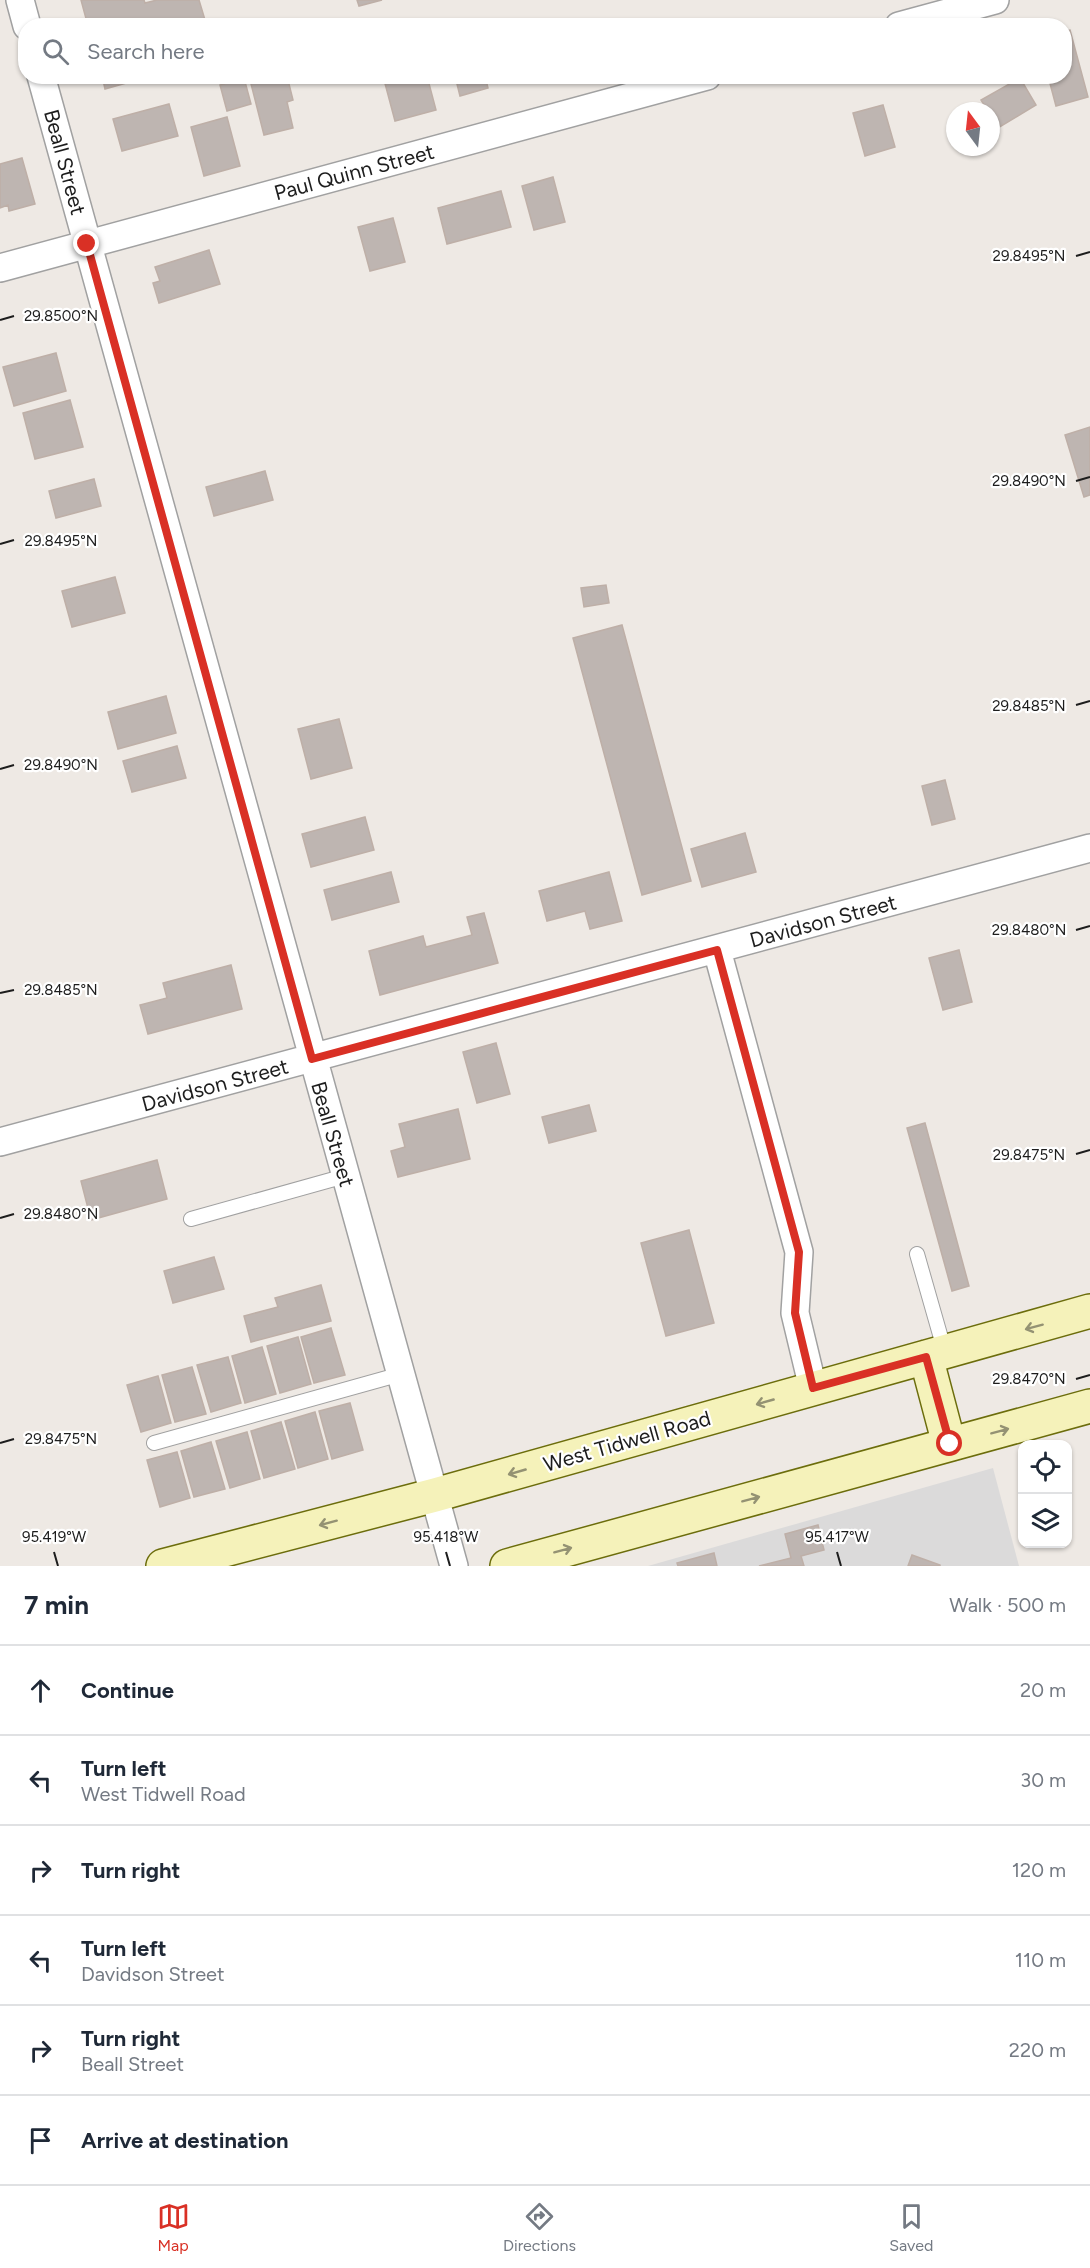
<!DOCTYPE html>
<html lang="en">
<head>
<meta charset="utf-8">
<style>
  :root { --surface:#fff; --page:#f6f6f7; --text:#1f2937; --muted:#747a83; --line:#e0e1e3; --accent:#d93025 }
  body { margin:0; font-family:Figtree,sans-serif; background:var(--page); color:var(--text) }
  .controls { position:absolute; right:18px; bottom:18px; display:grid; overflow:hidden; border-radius:12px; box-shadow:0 2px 4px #0004 }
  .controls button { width:54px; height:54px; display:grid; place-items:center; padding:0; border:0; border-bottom:2px solid var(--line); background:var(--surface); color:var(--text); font:30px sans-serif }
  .compass { position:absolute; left:946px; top:102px; width:54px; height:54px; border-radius:50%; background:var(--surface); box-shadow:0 2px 4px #0004; rotate:345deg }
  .stop { position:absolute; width:18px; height:18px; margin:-14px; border:4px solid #d93025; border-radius:50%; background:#fff }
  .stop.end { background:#d93025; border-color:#fff; box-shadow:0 2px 6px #0008 }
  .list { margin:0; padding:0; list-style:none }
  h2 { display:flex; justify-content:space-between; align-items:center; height:78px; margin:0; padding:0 24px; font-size:26px }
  h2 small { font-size:20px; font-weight:400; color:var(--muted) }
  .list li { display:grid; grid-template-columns:39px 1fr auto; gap:18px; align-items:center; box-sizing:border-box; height:90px; padding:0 24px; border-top:2px solid var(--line) }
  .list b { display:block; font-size:22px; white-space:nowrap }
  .list p { margin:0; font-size:20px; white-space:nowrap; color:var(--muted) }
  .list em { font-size:20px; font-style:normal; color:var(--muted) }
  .icon { flex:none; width:33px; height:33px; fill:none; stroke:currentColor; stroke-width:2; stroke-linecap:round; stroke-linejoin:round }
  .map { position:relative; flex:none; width:1090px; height:1566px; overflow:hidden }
  .search { position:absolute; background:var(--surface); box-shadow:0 2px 4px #0004; left:18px; right:18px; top:18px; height:66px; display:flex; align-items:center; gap:15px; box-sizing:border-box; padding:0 21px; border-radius:24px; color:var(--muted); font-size:22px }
  .sheet { height:618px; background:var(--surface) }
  nav { display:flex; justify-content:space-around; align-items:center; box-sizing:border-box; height:84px; border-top:2px solid var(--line); background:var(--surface); font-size:16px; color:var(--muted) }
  nav a { display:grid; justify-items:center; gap:3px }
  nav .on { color:var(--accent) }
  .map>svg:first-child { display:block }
  .residential { fill:#dbdada }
  .building { fill:#beb5b1; stroke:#beafa7; stroke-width:1.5 }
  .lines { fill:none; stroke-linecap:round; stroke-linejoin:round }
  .service-casing { stroke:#a1a1a1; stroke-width:16 }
  .minor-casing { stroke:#a1a1a1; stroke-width:30 }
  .secondary-casing { stroke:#6c6d0c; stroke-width:36 }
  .service { stroke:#fff; stroke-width:14 }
  .minor { stroke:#fff; stroke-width:27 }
  .secondary { stroke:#f5f2ba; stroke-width:33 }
  .oneway { stroke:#949273 }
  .route { stroke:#d93025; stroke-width:8 }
  .ticks { fill:none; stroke:#1d1d1d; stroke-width:2 }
  .labels { text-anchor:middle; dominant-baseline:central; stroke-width:4.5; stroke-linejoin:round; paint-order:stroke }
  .street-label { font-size:21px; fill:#1d1d1d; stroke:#fff }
  .ticks-label { font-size:15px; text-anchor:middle; fill:#1d1d1d; stroke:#fff; stroke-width:4.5; stroke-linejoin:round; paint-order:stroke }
</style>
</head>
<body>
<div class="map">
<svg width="1090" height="1566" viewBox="0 0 1090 1566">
  <rect width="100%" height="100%" fill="#eee9e4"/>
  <path class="residential" d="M993 1468 1019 1566H648Z"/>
  <path class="building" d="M81 0H144L145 3 157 0H199L205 20 183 26H88Z
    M357 0H382L359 6Z
    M1070 30 1088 97 1056 106 1048 76H1064V31Z
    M102 76H151L105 89Z
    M249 76H287L293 100 287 102 293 128 264 135Z
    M383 76H427L436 110 395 121Z
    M455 76H485L488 88 460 96Z
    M244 78 251 104 227 111 220 85Z
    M1020 78 1036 105 998 128 991 111H988L981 100Z
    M169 104 178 136 122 151 113 119Z
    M883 105 895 147 865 156 853 113Z
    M227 117 240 166 204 176 191 127Z
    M22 158 35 204 9 211 8 205 0 208V164Z
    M553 177 565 222 534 230 522 186Z
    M501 191 511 227 447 244 438 208Z
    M393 218 405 262 370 271 358 227Z
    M209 250 220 284 159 303 153 283 160 281 155 267Z
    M56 353 66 391 14 406 3 367Z
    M70 400 83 447 35 459 23 413Z
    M1090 427V495L1084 497 1065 435Z
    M265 471 273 500 214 516 206 487Z
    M94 479 101 506 56 518 49 491Z
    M115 577 125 613 72 627 62 591Z
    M606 585 609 603 584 607 581 588Z
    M622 625 691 881 642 895 573 638Z
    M166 696 176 733 118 749 108 712Z
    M339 719 352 768 311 779 298 729Z
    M177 746 186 778 132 792 123 761Z
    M945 780 955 819 932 825 922 786Z
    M365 817 374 850 311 867 302 834Z
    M745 833 756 872 702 887 691 849Z
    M391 872 399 902 332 920 324 890Z
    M609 872 622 921 590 929 585 911 547 921 539 891Z
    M484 913 498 963 380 995 369 951 423 936 426 947 472 935 467 917Z
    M959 950 972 1002 943 1010 929 958Z
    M231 965 242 1009 148 1034 140 1005 167 998 163 983Z
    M496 1043 510 1094 477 1103 463 1052Z
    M589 1105 596 1131 549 1143 542 1117Z
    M458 1109 470 1159 398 1177 391 1151 405 1147 399 1124Z
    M925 1123 969 1286 952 1291 907 1128Z
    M157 1160 167 1199 91 1220 81 1181Z
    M689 1230 714 1323 666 1336 641 1243Z
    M214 1257 224 1289 173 1303 164 1271Z
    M321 1285 331 1321 251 1342 244 1316 278 1307 275 1298Z
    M331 1328 345 1375 314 1383 301 1337Z
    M298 1337 311 1384 280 1393 267 1346Z
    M262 1347 276 1394 245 1403 232 1356Z
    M228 1357 241 1403 211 1412 197 1365Z
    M192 1367 206 1414 175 1422 162 1375Z
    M158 1376 171 1423 141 1432 127 1385Z
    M350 1403 363 1450 332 1459 319 1411Z
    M315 1412 328 1459 298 1468 285 1421Z
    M281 1422 295 1469 264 1478 251 1431Z
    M247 1432 260 1479 230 1488 216 1441Z
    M211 1442 225 1489 194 1497 181 1451Z
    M177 1452 190 1498 160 1507 147 1460Z
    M818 1525 824 1550 801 1556 804 1566H759L791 1558 785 1534Z
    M714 1553 717 1566H678L677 1563Z
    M912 1555 940 1565V1566H908Z"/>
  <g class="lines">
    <defs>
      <path id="service" d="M191 1219 345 1176
        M917 1254 945 1352
        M154 1443 401 1374"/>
      <path id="minor" d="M20 0 27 26
        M899 26 995 0
        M41 76 454 1566
        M0 268 707 76
        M717 950 799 1252 795 1313 813 1388
        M0 1142 1090 848"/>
      <path id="secondary" d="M926 1357 949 1444
        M163 1566 435 1495 1090 1311
        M507 1566 1090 1406"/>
    </defs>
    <use href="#service" class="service-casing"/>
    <use href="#minor" class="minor-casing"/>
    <use href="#secondary" class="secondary-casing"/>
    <use href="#service" class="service"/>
    <use href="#minor" class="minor"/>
    <use href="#secondary" class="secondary"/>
  </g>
  <defs><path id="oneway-shaft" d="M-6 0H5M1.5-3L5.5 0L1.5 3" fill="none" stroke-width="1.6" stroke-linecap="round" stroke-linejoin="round" transform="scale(1.5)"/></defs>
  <g class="oneway">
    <use href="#oneway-shaft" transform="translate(1034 1327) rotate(165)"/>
    <use href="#oneway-shaft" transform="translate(765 1402) rotate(164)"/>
    <use href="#oneway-shaft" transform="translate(1000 1431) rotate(-15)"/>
    <use href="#oneway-shaft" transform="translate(517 1472) rotate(164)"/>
    <use href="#oneway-shaft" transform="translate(751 1499) rotate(-15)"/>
    <use href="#oneway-shaft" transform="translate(328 1523) rotate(165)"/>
    <use href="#oneway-shaft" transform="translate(563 1550) rotate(-15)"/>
  </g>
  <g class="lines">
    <path class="route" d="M87 244 312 1059 717 950 799 1252 795 1313 813 1388 926 1357 950 1444"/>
  </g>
  <path class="ticks" d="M1076 256 1090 252M0 320 14 316M1076 481 1090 477M0 544 14 540M1076 705 1090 701M0 769 14 765M1076 930 1090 926M0 993 14 990M1076 1154 1090 1150M0 1218 14 1214M1076 1379 1090 1375M0 1443 14 1439M54 1552 58 1566M446 1552 450 1566M837 1552 841 1566"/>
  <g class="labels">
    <g class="street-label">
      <text transform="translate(65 162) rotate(75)">Beall Street</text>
      <text transform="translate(354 172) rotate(-15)">Paul Quinn Street</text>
      <text transform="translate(823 921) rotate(-15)">Davidson Street</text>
      <text transform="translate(215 1085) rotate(-15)">Davidson Street</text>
      <text transform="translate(333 1134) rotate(74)">Beall Street</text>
      <text transform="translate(627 1441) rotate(-16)">West Tidwell Road</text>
    </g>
  </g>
  <g class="ticks-label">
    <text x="1029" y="261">29.8495°N</text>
    <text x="61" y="321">29.8500°N</text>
    <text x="1029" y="486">29.8490°N</text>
    <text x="61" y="546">29.8495°N</text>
    <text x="1029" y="711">29.8485°N</text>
    <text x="61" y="770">29.8490°N</text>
    <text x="1029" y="935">29.8480°N</text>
    <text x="61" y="995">29.8485°N</text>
    <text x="1029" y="1160">29.8475°N</text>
    <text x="61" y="1219">29.8480°N</text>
    <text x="1029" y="1384">29.8470°N</text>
    <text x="61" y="1444">29.8475°N</text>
    <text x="54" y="1542">95.419°W</text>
    <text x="446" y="1542">95.418°W</text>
    <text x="837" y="1542">95.417°W</text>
  </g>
</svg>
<div class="controls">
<button><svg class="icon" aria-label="locate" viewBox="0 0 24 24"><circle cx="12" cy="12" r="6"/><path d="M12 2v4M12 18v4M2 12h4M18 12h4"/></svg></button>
<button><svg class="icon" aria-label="layers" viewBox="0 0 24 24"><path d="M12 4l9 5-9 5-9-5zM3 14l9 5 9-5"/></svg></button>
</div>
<svg class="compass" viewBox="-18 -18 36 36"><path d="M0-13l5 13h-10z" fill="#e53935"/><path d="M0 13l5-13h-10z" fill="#747a83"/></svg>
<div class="stop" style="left:950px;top:1444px"></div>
<div class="stop end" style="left:87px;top:244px"></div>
<div class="search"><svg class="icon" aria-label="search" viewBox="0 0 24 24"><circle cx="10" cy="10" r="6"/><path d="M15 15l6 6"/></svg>Search here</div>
</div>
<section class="sheet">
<h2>7 min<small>Walk · 500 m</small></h2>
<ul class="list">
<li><svg class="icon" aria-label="ahead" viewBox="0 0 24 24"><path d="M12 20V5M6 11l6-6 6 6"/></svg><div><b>Continue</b></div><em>20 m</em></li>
<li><svg class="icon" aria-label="left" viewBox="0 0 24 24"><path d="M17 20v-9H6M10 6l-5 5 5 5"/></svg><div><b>Turn left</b><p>West Tidwell Road</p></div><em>30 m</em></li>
<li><svg class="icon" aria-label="right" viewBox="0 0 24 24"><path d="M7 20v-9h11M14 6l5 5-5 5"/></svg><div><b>Turn right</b></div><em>120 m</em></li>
<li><svg class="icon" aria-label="left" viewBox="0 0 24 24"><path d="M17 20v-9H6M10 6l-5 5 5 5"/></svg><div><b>Turn left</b><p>Davidson Street</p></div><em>110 m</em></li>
<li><svg class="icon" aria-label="right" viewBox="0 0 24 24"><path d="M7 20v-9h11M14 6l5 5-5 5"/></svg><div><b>Turn right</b><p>Beall Street</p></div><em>220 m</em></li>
<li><svg class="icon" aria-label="arrive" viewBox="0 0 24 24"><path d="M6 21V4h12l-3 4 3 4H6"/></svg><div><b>Arrive at destination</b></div></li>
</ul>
</section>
<nav>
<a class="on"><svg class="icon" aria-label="map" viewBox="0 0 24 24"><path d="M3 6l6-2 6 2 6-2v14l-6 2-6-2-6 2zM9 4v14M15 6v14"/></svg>Map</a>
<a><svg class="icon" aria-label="directions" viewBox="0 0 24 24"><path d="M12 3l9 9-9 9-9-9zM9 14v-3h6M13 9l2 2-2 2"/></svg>Directions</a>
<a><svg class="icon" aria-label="saved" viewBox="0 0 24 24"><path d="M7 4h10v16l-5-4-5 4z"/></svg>Saved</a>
</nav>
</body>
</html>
